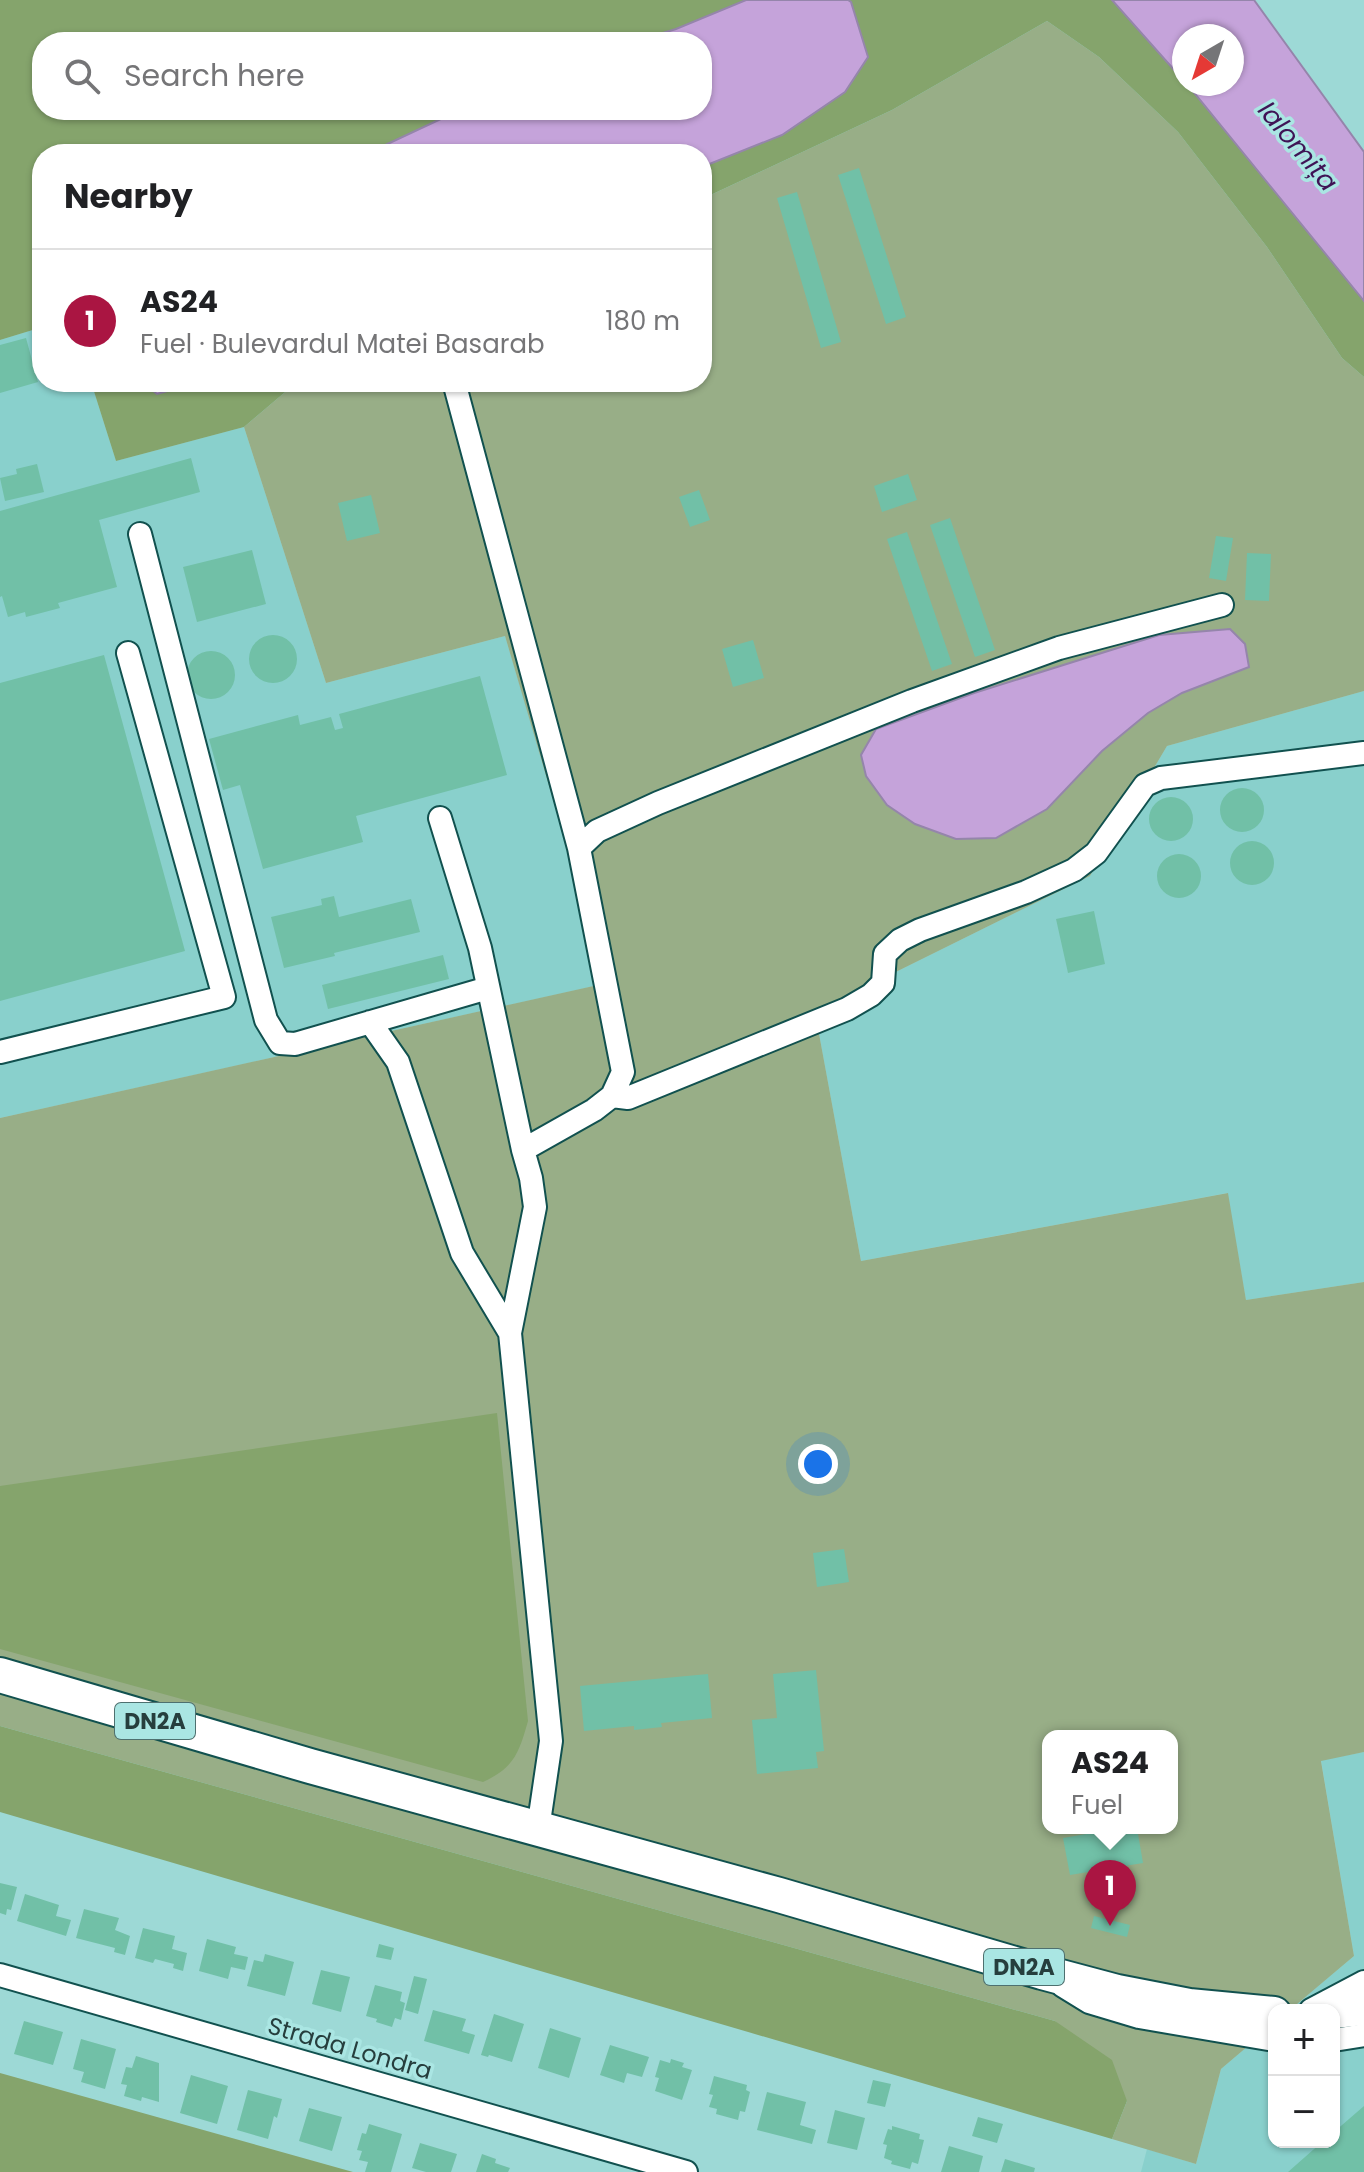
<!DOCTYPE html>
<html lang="en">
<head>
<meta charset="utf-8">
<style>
  :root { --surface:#fff; --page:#f2f2f2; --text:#202124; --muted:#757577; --line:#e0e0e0; --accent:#aa1542 }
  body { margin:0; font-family:Poppins,sans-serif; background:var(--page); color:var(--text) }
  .controls { position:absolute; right:24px; bottom:24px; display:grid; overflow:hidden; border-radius:16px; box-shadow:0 2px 6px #0004 }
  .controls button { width:72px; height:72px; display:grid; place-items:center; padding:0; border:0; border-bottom:2px solid var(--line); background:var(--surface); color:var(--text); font:40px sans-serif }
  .compass { position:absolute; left:1172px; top:24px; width:72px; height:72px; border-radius:50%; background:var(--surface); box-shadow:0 2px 6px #0004; rotate:219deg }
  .you { position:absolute; left:818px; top:1464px; width:28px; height:28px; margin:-20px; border:6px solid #fff; border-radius:50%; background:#1a73e8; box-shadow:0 0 0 12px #1a73e833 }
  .badge { display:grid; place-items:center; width:52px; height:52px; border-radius:50%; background:var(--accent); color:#fff; font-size:26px; font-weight:700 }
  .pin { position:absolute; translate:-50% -66px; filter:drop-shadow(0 2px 4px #0008) }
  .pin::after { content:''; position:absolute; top:42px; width:28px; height:24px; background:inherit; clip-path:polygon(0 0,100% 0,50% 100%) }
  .popup { position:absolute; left:1042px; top:1730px; width:136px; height:104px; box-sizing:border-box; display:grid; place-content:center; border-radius:16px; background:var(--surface); filter:drop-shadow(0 2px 6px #0005); font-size:26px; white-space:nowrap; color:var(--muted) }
  .popup b { font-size:30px; color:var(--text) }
  .popup::after { content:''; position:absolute; left:50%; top:100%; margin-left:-16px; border:16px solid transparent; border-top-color:var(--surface) }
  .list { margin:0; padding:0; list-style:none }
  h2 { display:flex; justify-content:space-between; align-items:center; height:104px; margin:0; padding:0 32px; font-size:34px }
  h2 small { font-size:26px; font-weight:400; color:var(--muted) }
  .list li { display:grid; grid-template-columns:52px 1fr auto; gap:24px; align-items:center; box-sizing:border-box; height:144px; padding:0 32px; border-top:2px solid var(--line) }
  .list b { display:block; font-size:30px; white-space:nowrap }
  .list p { margin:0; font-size:26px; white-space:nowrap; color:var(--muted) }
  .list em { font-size:26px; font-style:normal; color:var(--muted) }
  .icon { flex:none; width:44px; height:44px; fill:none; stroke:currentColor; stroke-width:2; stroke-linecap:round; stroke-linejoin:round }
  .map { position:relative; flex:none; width:1364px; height:2172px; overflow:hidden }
  .search { position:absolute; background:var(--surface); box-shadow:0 2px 6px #0004; left:32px; top:32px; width:680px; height:88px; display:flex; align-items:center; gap:20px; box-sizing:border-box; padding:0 28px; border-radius:32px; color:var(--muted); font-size:30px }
  .panel { position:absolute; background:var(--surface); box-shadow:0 2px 6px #0004; left:32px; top:144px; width:680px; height:248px; border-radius:32px }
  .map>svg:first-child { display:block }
  .built { fill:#89d0cc }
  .green { fill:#98ae87; fill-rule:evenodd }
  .forest { fill:#85a46c; fill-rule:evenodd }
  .water { fill:#c5a3da; stroke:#9585ab; stroke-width:2 }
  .building { fill:#71c0a7 }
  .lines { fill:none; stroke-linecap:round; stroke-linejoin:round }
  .minor-casing { stroke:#11514f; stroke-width:26 }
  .highway-casing { stroke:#11514f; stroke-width:38 }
  .minor { stroke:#fff; stroke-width:22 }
  .highway { stroke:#fff; stroke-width:34 }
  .labels { text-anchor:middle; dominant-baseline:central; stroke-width:7; stroke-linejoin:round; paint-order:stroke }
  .shield { fill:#aae6e3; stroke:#4e706f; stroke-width:2 }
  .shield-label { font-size:22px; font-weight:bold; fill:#263e3d }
  .street-label { font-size:24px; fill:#263e3d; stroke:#aae6e3 }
  .water-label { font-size:26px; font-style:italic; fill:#3f1355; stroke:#aae6e3 }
</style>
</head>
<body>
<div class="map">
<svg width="1364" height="2172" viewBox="0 0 1364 2172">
  <rect width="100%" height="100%" fill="#9dd9d6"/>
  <path class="built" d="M36 329 42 332V382H91L116 461 244 427 326 683 505 636 608 983 0 1118V340Z
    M1364 691V1282L1246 1300 1227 1193 861 1261 815 1012 1090 876 1167 746Z
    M1364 1752V2172H1141L1147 2149 1196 2164 1221 2069 1274 2024V2142H1334V2010H1290L1354 1956 1321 1760Z"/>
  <path class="green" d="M1047 21 1099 57 1178 132 1267 247 1342 358 1364 377V691L1167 746 1090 876 815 1012 861 1261 1228 1193 1246 1300 1364 1282V1752L1321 1761 1354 1956 1290 2010H1274V2024L1221 2069 1196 2164 1112 2139 1127 2101 1055 2021 0 1726V1118L607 983 505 636 326 683 244 427 297 382H702V199L892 110ZM1048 1736H1172V1828H1048Z"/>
  <path class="forest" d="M0 0H1112L1184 81V84L1197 95 1364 301V377L1342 358 1267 247 1178 132 1099 57 1047 21 892 110 702 199V154H42V332L36 329 0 340ZM42 42H702V110H42Z
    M91 382H297L244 427 116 461Z
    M497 1413 528 1721C519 1753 514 1768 483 1782L0 1649V1486Z
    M0 1726 1055 2021 1112 2060 1127 2101 1112 2139 0 1812Z
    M0 2073 353 2172H0Z"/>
  <path class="water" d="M746 0H848L851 2 868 57 845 92 782 135 702 167V154H366L460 110H702V42H633L676 29Z
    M1112 0H1254L1364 152V301L1187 84H1232V36H1184V81Z
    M142 382H200L157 394Z
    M1230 629 1245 644 1249 667 1182 693 1148 713 1102 751 1047 809 996 838 956 839 915 824 887 805 866 776 861 755 876 729 974 693 1159 635Z"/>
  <path class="building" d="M859 168 906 317 886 324 838 175Z
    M797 192 841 342 821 348 777 198Z
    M26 338 38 382 0 393V345Z
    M191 458 200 492 99 520 117 587 58 603 60 608 26 617 25 612 8 617 2 596 0 597V511Z
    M37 464 44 492 5 501 0 478 17 474 16 469Z
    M908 474 917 500 882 512 874 486Z
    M699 490 710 520 690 527 679 497Z
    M371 495 380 533 347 541 338 503Z
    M950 518 995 650 975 657 930 525Z
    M907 532 952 664 932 671 887 539Z
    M1216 536 1233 538 1226 581 1209 578Z
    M252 550 266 604 197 622 183 567Z
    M1247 553 1271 554 1269 601 1245 600Z
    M249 659a24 24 0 1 1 48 0a24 24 0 1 1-48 0Z
    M753 640 764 678 733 687 722 649Z
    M187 675a24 24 0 1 1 48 0a24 24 0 1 1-48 0Z
    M104 655 185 951 0 1001V683Z
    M480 676 507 775 356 816 363 842 263 869 240 785 223 790 209 739 298 715 300 725 331 717 335 730 343 728 339 714Z
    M1220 810a22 22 0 1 1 44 0a22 22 0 1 1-44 0Z
    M1149 819a22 22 0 1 1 44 0a22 22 0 1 1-44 0Z
    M1230 863a22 22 0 1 1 44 0a22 22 0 1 1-44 0Z
    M1157 876a22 22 0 1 1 44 0a22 22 0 1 1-44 0Z
    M334 896 339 917 411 899 420 932 334 953 335 956 284 968 271 917 322 905 321 899Z
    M1094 911 1105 964 1068 973 1056 919Z
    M443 955 449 979 328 1009 322 985Z
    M844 1549 849 1582 817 1587 813 1553Z
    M816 1670 824 1751 816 1752 818 1768 757 1774 752 1720 777 1718 773 1674Z
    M708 1674 712 1718 661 1723 662 1727 634 1730V1726L584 1731 580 1686Z
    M1121 1828H1137L1143 1863 1070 1875 1063 1838Z
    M0 1883 17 1887 11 1910 7 1909 6 1915 0 1913Z
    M25 1894 59 1905 56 1916 71 1920 66 1936 17 1921Z
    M84 1909 119 1918 115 1930 130 1936 125 1955 114 1952 115 1948 76 1938Z
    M1094 1916 1130 1925 1127 1937 1091 1928Z
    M143 1928 175 1936 172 1949 187 1953 183 1971 173 1968 174 1964 155 1959 153 1963 135 1958Z
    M207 1939 236 1947 234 1954 248 1957 245 1970 231 1967 228 1979 199 1971Z
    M379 1944 394 1948 391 1960 376 1957Z
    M265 1954 294 1962 285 1996 247 1986 254 1960 263 1962Z
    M321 1970 350 1977 341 2012 312 2004Z
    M414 1976 427 1979 418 2014 405 2010Z
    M375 1985 402 1992 400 2001 405 2003 401 2020 395 2018 392 2027 376 2022 377 2019 366 2016Z
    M433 2010 466 2019 462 2031 475 2035 469 2054 424 2041Z
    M494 2014 524 2024 512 2062 489 2055 488 2057 481 2055Z
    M24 2021 63 2032 53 2065 14 2054Z
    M550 2028 581 2038 569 2078 538 2068Z
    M81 2039 116 2049 105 2089 81 2082 84 2072 73 2069Z
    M610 2045 649 2057 642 2077 627 2073 624 2083 600 2075Z
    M136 2056 159 2063V2102L142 2097 141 2101 124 2096 127 2085 121 2084 126 2067 132 2068Z
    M671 2059 684 2063 682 2067 692 2070 682 2100 655 2091 659 2078 655 2077 660 2060 670 2063Z
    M191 2075 228 2086 217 2124 180 2113Z
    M714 2076 747 2085 746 2090 750 2092 745 2112 740 2111 738 2120 716 2114 717 2109 709 2107 713 2095 709 2094Z
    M873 2080 891 2084 885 2107 867 2103Z
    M248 2090 282 2099 277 2118 274 2116 268 2139 237 2130Z
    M767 2092 806 2102 800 2125 816 2130 812 2144 757 2130Z
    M1364 2106V2172H1288L1322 2142H1334V2132Z
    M309 2108 342 2117 332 2151 299 2141Z
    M835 2110 865 2118 857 2150 827 2143Z
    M978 2117 1003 2124 997 2143 972 2136Z
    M369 2124 402 2134 391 2172H365L368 2162 359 2160 362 2151 357 2150 362 2133 366 2134Z
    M892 2126 920 2134 919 2139 924 2140 918 2164 912 2162 910 2169 891 2164 892 2161 884 2158 887 2145 883 2144 888 2129 892 2130Z
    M420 2143 457 2154 451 2172H426L412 2168Z
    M949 2146 983 2156 979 2172H941Z
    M482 2154 496 2159 495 2163 510 2168 508 2172H476Z
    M1005 2159 1035 2168 1034 2172H1001Z"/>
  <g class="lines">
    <defs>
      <path id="minor" d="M454 382 579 848 623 1072 612 1096 594 1110 523 1150
        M140 534 266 1020 280 1043 295 1044 488 988
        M440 818 480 948 523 1150 531 1178 535 1207 510 1333 551 1741 538 1829
        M579 848 597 831 658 803 912 701 1059 648 1222 605
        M370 1022 398 1062 462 1253 510 1333
        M0 1052 224 997 128 653
        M612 1096 628 1098 847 1009 871 995 883 983 885 954 900 940 920 930 1026 892 1074 870 1096 853 1145 785 1161 778 1364 753
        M0 1975 686 2172
        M1063 1986 1089 2002 1139 2017 1274 2040
        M1311 2010 1364 1982
        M1334 2040 1364 2035"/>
      <path id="highway" d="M0 1675 310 1766 779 1895 1042 1972 1117 1992 1189 2006 1274 2014
        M1334 2011 1364 2008"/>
    </defs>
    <use href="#minor" class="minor-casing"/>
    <use href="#highway" class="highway-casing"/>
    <use href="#minor" class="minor"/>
    <use href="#highway" class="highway"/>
  </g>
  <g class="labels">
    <g class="shield">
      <rect x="115" y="1703" width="80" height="36" rx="6"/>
      <rect x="984" y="1949" width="80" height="36" rx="6"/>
    </g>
    <g class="shield-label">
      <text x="155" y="1721">DN2A</text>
      <text x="1024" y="1967">DN2A</text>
    </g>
    <g class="street-label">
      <text transform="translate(350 2048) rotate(16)">Strada Londra</text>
    </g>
    <g class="water-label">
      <text transform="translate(1298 146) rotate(50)">Ialomița</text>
    </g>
  </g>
</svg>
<div class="controls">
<button>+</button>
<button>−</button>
</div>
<svg class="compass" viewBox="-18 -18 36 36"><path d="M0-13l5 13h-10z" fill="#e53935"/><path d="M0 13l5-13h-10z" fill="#757577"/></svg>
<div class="you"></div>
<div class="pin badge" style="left:1110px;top:1926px">1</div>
<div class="popup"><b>AS24</b>Fuel</div>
<div class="search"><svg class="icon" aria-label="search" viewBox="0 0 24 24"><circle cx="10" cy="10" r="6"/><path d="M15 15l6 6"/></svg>Search here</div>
<section class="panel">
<h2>Nearby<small></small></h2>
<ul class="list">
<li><span class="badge">1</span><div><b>AS24</b><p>Fuel · Bulevardul Matei Basarab</p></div><em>180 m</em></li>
</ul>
</section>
</div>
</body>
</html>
